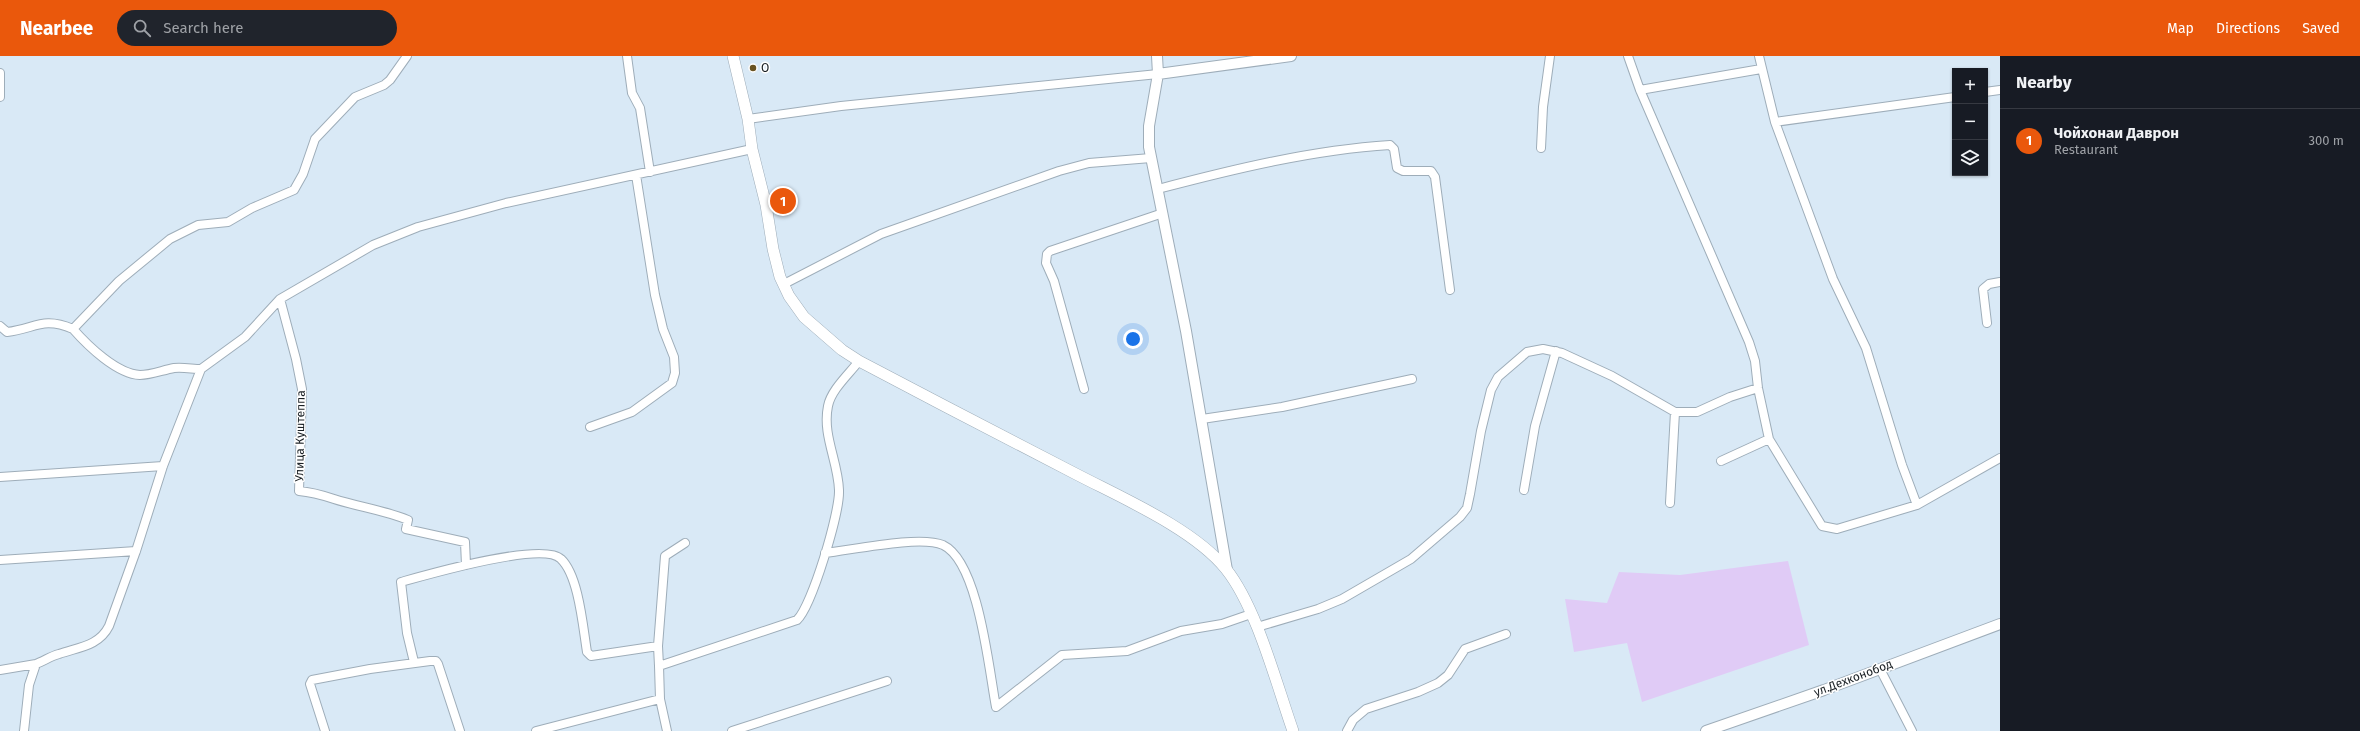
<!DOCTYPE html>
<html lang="en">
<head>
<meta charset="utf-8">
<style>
  :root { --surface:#171b24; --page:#20242c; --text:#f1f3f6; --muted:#9ea1a6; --line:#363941; --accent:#ea580c }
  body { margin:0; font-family:"Fira Sans",sans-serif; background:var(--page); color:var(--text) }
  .controls { position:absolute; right:12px; top:12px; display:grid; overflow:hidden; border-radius:0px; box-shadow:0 1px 3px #0004 }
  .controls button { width:36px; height:36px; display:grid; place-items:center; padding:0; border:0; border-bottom:1px solid var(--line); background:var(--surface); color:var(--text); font:20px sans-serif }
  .you { position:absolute; left:1133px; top:283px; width:14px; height:14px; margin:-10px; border:3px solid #fff; border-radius:50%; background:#1a73e8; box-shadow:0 0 0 6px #1a73e833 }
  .badge { display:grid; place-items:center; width:26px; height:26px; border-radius:50%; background:var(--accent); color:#fff; font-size:13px; font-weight:700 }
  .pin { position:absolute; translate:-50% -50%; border:2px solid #fff; box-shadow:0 1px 4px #0006 }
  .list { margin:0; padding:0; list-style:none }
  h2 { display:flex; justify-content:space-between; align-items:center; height:52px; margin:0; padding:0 16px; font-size:17px }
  h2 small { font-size:13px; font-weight:400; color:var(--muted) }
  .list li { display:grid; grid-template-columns:26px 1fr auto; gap:12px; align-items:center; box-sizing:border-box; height:64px; padding:0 16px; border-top:1px solid var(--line) }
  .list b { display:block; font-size:15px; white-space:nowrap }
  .list p { margin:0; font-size:13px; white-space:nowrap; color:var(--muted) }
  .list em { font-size:13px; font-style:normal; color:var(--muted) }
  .icon { flex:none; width:22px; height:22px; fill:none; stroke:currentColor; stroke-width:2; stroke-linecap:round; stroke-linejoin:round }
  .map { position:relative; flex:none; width:2000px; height:675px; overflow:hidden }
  header { display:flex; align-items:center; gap:24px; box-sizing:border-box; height:56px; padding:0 20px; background:var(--accent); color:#fff }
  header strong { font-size:19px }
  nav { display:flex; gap:22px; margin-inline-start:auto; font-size:14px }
  .search { width:280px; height:36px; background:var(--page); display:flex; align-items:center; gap:10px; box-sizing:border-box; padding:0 14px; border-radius:22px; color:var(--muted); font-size:15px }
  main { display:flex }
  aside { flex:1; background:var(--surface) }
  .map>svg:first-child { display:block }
  .green { fill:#e0cbf6 }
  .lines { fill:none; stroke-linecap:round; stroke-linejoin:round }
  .minor-casing { stroke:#9eadb9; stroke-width:10 }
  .tertiary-casing { stroke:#9eadb9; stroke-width:12 }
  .secondary-casing { stroke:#9eadb9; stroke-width:12 }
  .minor { stroke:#fff; stroke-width:8 }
  .tertiary { stroke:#fff; stroke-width:10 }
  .secondary { stroke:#fff; stroke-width:11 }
  .poi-dot { fill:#695322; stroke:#fff; stroke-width:1.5 }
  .labels { text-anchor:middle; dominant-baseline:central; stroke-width:3; stroke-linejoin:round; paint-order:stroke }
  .poi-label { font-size:12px; fill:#1a2024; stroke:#fff; text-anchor:start }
  .street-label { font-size:12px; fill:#1a2024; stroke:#fff }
</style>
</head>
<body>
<header>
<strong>Nearbee</strong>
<div class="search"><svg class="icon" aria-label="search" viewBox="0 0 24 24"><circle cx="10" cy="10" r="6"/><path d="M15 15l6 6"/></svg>Search here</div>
<nav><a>Map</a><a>Directions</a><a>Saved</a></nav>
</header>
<main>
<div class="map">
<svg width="2000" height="675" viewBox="0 0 2000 675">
  <rect width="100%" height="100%" fill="#d9e9f6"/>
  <path class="green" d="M1788 505 1809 589 1642 646 1627 587 1574 596 1565 543 1607 547 1619 516 1680 519Z"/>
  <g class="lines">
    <defs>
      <path id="minor" d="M627 0 632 37 640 52 650 116
        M1628 0 1640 34 1749 286 1755 305 1758 332 1769 383 1822 470 1837 473 1917 449 2000 402
        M1759 0 1775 66 1833 223 1866 292 1902 409 1917 449
        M0 17V41
        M1640 34 1761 13
        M1985 36 2000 34
        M748 63 841 50 1158 18
        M1775 66 1955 41
        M1541 92 1543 51 1550 0
        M1158 133C1234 113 1312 94 1390 89L1394 93 1397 112 1403 115H1431L1435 121 1450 234
        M784 228 881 178 1059 115 1089 107 1151 102
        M280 243 296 303 302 333 299 435C312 436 322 439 334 443 359 451 384 454 408 464L406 473 465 486 466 509
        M1987 267 1983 233 1989 228 2000 226
        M0 270 7 276C35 273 42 260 73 273L119 225 170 183 198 169 228 166 252 152 294 134 303 118 315 83 355 41 384 29 390 24 407 0
        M73 273C88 290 117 318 140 319 151 319 163 314 174 312 183 311 193 313 201 313
        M1084 333 1054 225 1046 207 1047 198 1050 195 1163 157
        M1202 363 1282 351 1412 323
        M590 371 632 356 672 327 675 317 674 301 663 273 655 239 636 119
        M1721 405 1769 383
        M0 421 163 410
        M1524 434 1535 370 1556 295
        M1670 447 1675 356
        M825 497C852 494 920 479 943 489 979 506 989 615 996 651L1062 599 1127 595 1181 575 1222 568 1251 558
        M0 504 136 495
        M1257 571 1318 553 1342 543 1411 503 1460 461 1467 452 1470 438 1481 375 1491 334 1498 321 1527 296 1543 293 1562 297 1612 320 1675 356H1697L1730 341 1758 332
        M658 590 665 500 685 487
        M414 606 407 577 401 526C426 519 543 485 561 503 579 520 583 572 587 596L591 600 658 590 659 610 797 564C812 550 840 456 839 434 838 405 822 379 828 350 831 334 849 318 859 305
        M659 610 660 643 667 675
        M1880 613 1912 675
        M0 614 36 608
        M24 675 29 629 36 608C44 605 51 600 59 598 79 591 99 590 109 570L136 495 163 410 201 313 245 281 280 243 373 189 418 171 506 147 752 93
        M325 675 310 628 312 624 370 613 430 605H436L438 608 460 675
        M536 675 660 643
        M732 675 887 625
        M1347 675 1353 664 1366 653 1418 636 1438 627 1448 619 1465 593 1506 578"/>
      <path id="tertiary" d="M1157 0 1158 18 1291 0
        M1158 18 1149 70V91L1186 275 1227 514
        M1706 675 1824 634 2000 568"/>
      <path id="secondary" d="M733 0 748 63 752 93 766 149 773 193 780 221 789 240 804 261 842 294 859 305C931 343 1004 381 1076 418 1122 442 1194 473 1226 513 1257 552 1276 627 1293 675"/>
    </defs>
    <use href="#minor" class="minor-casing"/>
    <use href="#tertiary" class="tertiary-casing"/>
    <use href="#secondary" class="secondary-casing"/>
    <use href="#minor" class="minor"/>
    <use href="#tertiary" class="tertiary"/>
    <use href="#secondary" class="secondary"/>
  </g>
  <circle class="poi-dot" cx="753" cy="12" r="4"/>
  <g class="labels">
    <g class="poi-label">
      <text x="761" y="12">O</text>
    </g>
    <g class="street-label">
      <text transform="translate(300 380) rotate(-89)">Улица Куштеппа</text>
      <text transform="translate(1853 622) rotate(-21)">ул.Дехконобод</text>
    </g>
  </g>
</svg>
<div class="controls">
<button>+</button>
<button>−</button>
<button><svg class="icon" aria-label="layers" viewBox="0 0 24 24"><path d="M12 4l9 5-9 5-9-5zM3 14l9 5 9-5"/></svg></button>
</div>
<div class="you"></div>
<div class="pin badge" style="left:783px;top:145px">1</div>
</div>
<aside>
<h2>Nearby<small></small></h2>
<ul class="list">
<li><span class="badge">1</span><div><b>Чойхонаи Даврон</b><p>Restaurant</p></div><em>300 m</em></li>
</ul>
</aside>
</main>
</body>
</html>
